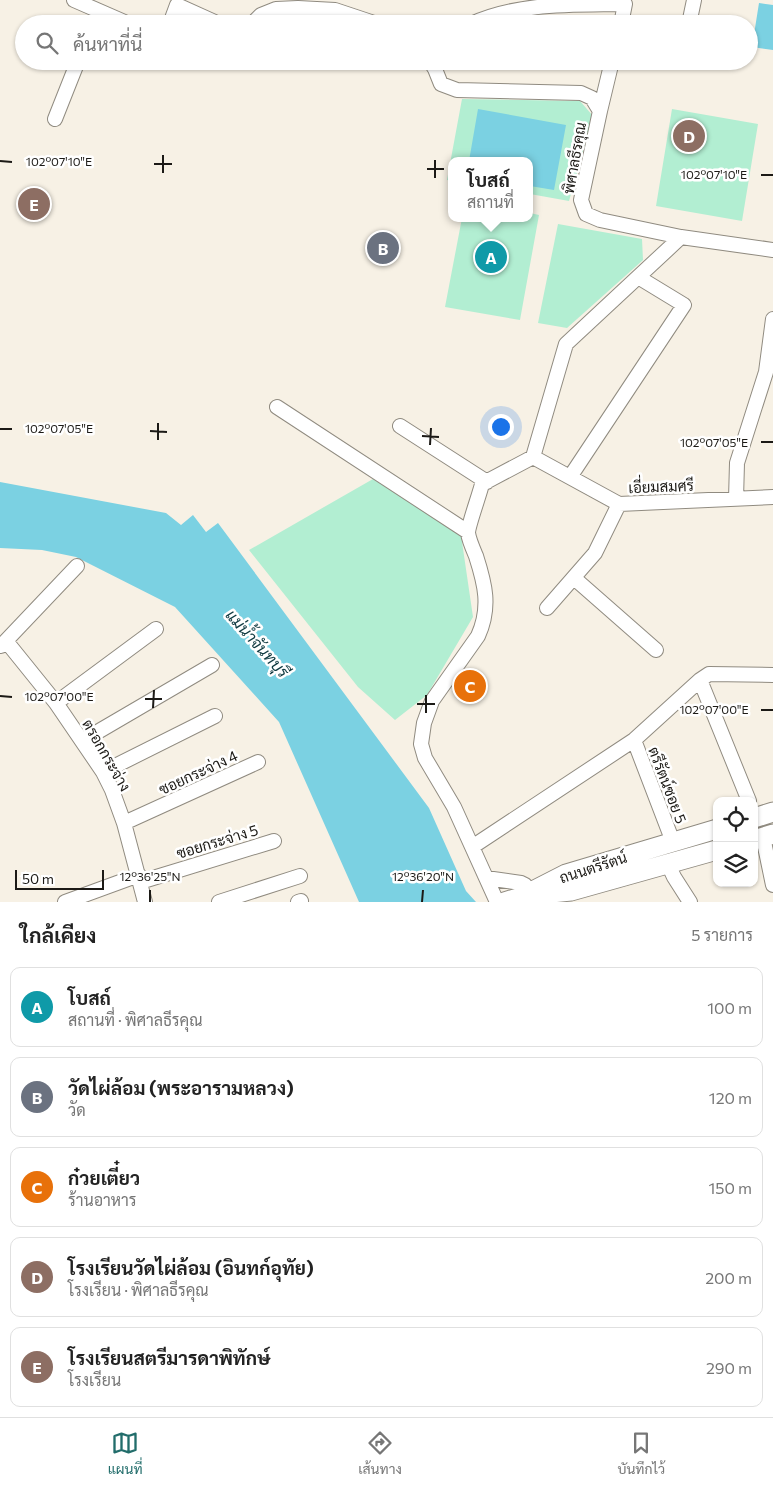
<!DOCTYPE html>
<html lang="th">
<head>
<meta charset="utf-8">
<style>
  :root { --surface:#fff; --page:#f6f6f6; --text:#222; --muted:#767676; --line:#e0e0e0; --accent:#226d6b }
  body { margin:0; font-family:Commissioner,Sarabun,sans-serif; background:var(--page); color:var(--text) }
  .controls { position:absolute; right:15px; bottom:15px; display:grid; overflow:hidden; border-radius:10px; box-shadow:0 1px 4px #0004 }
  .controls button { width:45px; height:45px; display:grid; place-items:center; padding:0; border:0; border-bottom:1px solid var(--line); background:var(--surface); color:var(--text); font:25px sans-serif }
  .scale { position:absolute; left:15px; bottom:12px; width:89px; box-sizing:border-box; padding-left:5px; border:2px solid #1c1a16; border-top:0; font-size:14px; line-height:18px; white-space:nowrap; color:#1c1a16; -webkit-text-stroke:4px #fff; paint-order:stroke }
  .you { position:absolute; left:500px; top:426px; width:18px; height:18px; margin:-12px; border:4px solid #fff; border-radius:50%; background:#1a73e8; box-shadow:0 0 0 8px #1a73e833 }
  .badge { display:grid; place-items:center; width:32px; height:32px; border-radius:50%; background:var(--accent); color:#fff; font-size:16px; font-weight:700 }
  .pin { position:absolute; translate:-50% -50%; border:2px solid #fff; box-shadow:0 1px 5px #0006 }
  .popup { position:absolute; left:448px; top:157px; width:85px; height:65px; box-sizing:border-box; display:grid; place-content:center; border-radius:10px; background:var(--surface); filter:drop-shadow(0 1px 4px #0005); font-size:16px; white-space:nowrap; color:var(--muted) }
  .popup b { font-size:19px; color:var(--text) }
  .popup::after { content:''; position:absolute; left:50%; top:100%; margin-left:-10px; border:10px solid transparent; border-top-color:var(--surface) }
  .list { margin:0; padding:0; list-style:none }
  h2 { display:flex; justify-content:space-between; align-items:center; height:65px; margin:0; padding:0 20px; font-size:21px }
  h2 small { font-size:16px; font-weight:400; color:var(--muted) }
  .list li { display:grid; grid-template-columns:32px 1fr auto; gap:15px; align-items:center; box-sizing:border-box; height:80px; margin:0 10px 10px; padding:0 10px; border:1px solid var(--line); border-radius:10px }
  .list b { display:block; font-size:19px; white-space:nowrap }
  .list p { margin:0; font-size:16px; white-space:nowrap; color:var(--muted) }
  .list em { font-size:16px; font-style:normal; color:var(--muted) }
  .icon { flex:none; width:28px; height:28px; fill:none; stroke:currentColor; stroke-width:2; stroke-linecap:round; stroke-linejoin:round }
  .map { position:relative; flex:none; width:773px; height:902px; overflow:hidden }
  .search { position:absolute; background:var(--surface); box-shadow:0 1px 4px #0004; left:15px; right:15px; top:15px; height:55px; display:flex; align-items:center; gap:12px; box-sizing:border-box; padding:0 18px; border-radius:28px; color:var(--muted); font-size:19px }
  .sheet { height:515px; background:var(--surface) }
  nav { display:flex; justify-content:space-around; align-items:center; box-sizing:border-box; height:70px; border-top:1px solid var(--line); background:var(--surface); font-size:14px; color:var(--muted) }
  nav a { display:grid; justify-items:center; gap:2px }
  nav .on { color:var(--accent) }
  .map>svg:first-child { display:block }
  .green { fill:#b2eed2 }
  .water { fill:#7bd1e2 }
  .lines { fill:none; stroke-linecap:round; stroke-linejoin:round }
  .street-casing { stroke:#908b80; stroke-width:16 }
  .secondary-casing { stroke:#908b80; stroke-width:21 }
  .street { stroke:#fff; stroke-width:14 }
  .secondary { stroke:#fff; stroke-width:19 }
  .ticks { fill:none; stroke:#1c1a16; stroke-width:2 }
  .labels { text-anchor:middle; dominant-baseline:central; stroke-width:5; stroke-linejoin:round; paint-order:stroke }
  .street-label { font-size:15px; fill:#1c1a16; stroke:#fff }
  .water-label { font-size:16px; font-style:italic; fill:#0f3940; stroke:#fff }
  .ticks-label { font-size:12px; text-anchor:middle; fill:#1c1a16; stroke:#fff; stroke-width:5; stroke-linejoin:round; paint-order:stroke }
</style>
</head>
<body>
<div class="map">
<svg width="773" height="902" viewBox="0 0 773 902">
  <rect width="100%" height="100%" fill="#f7f1e5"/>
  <path class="green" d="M462 99 580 101 593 116 569 201 530 194V161H452V181L447 180Z
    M672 109 758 124 742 221 656 206Z
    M530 213 539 215 520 320 445 307 462 218H530Z
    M558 224 642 239 643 260 567 328 538 323Z
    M373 479 461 535 473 617 427 695 395 720 358 687 249 550Z"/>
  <path class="water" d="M759 3 773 5V50L752 47Z
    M478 109 566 125 554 190 530 186V161H469Z
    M0 482 166 513 181 525 193 515 206 532 218 523 429 808 466 891 476 902H359L279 722 175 607 76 557 42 550 0 548Z"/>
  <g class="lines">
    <defs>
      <path id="street" d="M74 0 129 24
        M170 24 177 5 219 24
        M252 24 261 15 276 9 298 8 335 10 377 24
        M471 24C519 2 574 5 625 4L621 24
        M689 24 694 0
        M430 61 435 69 441 84 457 90 581 93 592 98 600 111 581 200 586 214 600 220 681 237 773 250
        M600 111 612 61
        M55 119 78 61
        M277 407 468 532
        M400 426 487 482
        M533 457 619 504 773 497
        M570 477 684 305 638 277
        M736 499 737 463 766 372 773 319
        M574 578 656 650
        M547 608 595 553 619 504
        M6 641 56 703 103 772 112 790 124 823 145 902
        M1 646 77 566
        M700 680 749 801
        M56 703 156 629
        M634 740 673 842
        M82 741 212 665
        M103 772 215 716
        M124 823 258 762
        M763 837 773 885
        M472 847 634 740 700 680 709 674 773 675
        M668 864 674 877 690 902
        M486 878 521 883 525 885 531 892
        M140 882 274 841
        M65 902 139 875
        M219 902 300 876
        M298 902 301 901
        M497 902 454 807 425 758 421 744 424 723 432 701 478 636C491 607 485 584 476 556 473 549 469 540 468 533 468 526 480 493 482 484L533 457 566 344 681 237"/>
      <path id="secondary" d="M754 818 773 812
        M754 840 773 834
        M532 895 571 891 717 850
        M504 902 521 897 566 874 717 829"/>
    </defs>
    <use href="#street" class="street-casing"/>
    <use href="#secondary" class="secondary-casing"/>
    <use href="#street" class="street"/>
    <use href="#secondary" class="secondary"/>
  </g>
  <path class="ticks" d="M0 161 12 162M154 164H172M427 169H444M163 173V155M761 175H773M435 178V160M0 429H12M150 431 167 432M422 436 439 437M158 440V423M761 442H773M430 445 431 428M0 696 12 697M145 699H162M417 704H435M153 708 154 690M761 710H773M426 713V695M150 902V890M422 902 423 890"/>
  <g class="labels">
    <g class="street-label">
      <text transform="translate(574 158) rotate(-80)">พิศาลธีรคุณ</text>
      <text transform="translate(661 486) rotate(-2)">เอี่ยมสมศรี</text>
      <text transform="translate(107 755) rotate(60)">ตรอกกระจ่าง</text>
      <text transform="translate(198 772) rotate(-25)">ซอยกระจ่าง 4</text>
      <text transform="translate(668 785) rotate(69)">ตรีรัตน์ซอย 5</text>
      <text transform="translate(217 841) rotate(-17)">ซอยกระจ่าง 5</text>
      <text transform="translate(593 867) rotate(-18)">ถนนตรีรัตน์</text>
    </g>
    <g class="water-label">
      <text transform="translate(258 643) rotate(48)">แม่น้ำจันทบุรี</text>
    </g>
  </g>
  <g class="ticks-label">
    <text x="59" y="166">102°07'10"E</text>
    <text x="714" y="179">102°07'10"E</text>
    <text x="59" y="433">102°07'05"E</text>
    <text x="714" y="447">102°07'05"E</text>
    <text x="59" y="701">102°07'00"E</text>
    <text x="714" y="714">102°07'00"E</text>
    <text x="150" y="881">12°36'25"N</text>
    <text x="423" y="881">12°36'20"N</text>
  </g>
</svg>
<div class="controls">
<button><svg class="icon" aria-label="locate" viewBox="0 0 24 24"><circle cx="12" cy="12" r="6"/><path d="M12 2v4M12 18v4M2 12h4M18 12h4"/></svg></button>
<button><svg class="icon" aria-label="layers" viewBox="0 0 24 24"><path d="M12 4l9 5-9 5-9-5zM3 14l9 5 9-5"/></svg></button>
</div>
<div class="scale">50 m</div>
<div class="you"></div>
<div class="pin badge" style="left:491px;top:257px;background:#0f9aa8">A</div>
<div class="popup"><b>โบสถ์</b>สถานที่</div>
<div class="pin badge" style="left:383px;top:248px;background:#6b7280">B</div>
<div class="pin badge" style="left:470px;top:686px;background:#e8710a">C</div>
<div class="pin badge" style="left:689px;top:136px;background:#8d6e63">D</div>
<div class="pin badge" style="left:34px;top:204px;background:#8d6e63">E</div>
<div class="search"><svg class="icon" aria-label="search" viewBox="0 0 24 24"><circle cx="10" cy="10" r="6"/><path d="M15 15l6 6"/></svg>ค้นหาที่นี่</div>
</div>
<section class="sheet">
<h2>ใกล้เคียง<small>5 รายการ</small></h2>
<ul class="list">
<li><span class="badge" style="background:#0f9aa8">A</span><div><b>โบสถ์</b><p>สถานที่ · พิศาลธีรคุณ</p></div><em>100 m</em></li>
<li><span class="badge" style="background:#6b7280">B</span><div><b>วัดไผ่ล้อม (พระอารามหลวง)</b><p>วัด</p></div><em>120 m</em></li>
<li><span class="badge" style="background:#e8710a">C</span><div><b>ก๋วยเตี๋ยว</b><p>ร้านอาหาร</p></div><em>150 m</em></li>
<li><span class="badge" style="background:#8d6e63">D</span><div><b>โรงเรียนวัดไผ่ล้อม (อินทก์อุทัย)</b><p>โรงเรียน · พิศาลธีรคุณ</p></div><em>200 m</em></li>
<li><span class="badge" style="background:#8d6e63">E</span><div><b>โรงเรียนสตรีมารดาพิทักษ์</b><p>โรงเรียน</p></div><em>290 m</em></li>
</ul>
</section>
<nav>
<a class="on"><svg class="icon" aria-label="map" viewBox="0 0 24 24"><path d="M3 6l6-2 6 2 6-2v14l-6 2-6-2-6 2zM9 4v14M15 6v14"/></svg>แผนที่</a>
<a><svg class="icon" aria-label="directions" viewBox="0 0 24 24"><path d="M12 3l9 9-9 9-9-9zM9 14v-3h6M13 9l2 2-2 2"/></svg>เส้นทาง</a>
<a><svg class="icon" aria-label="saved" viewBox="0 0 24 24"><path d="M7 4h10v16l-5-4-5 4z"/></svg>บันทึกไว้</a>
</nav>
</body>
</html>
